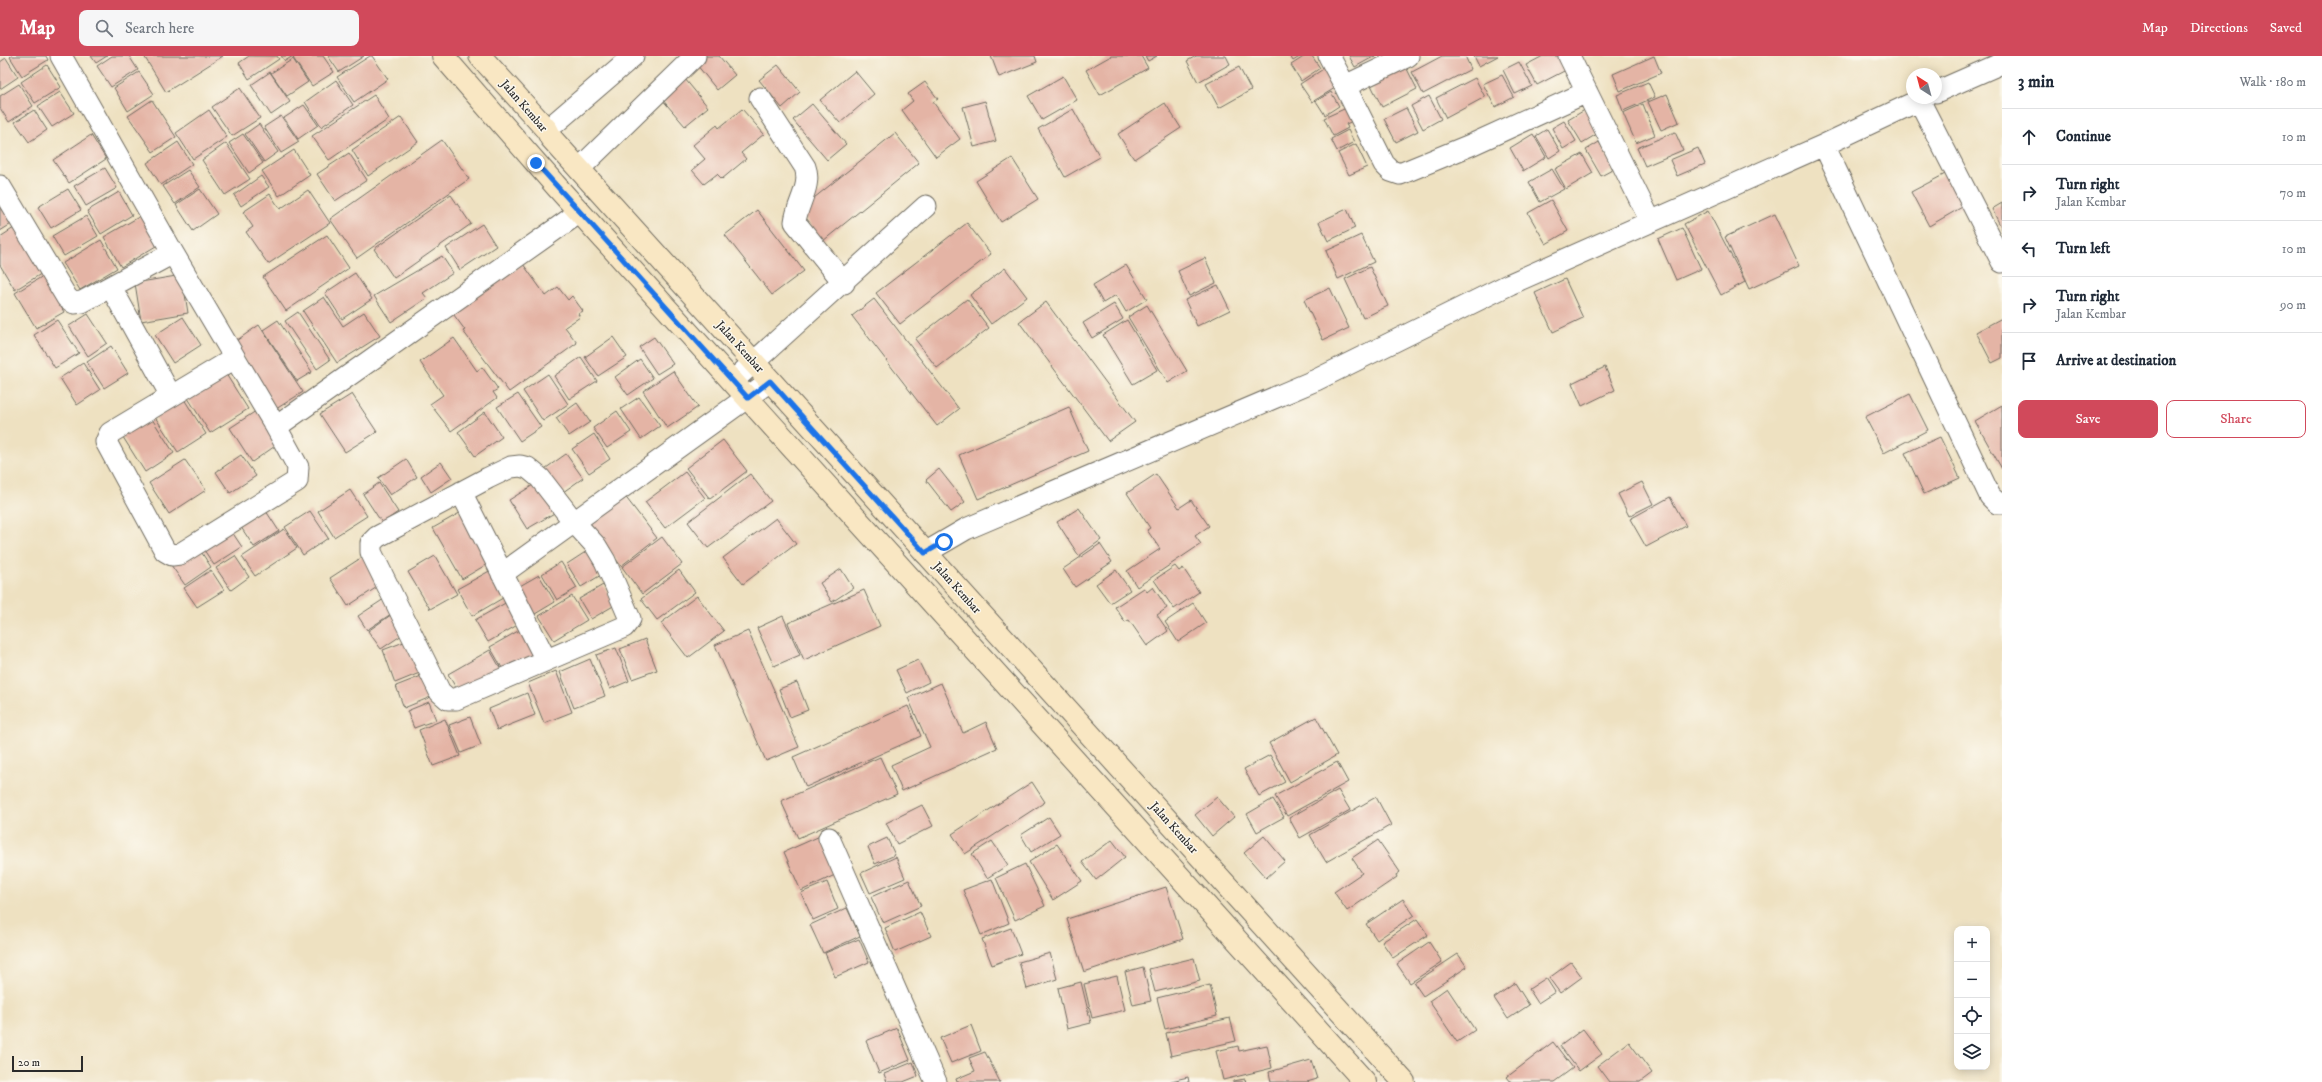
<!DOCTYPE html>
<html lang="en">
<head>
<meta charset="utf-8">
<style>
  :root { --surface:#fff; --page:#f6f6f7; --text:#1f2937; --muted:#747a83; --line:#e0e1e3; --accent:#d1495b }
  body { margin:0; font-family:"IM FELL DW Pica",serif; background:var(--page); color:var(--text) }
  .controls { position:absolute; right:12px; bottom:12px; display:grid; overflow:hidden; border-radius:8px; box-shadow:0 2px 10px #0003 }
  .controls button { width:36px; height:36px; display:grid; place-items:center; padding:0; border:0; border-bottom:1px solid var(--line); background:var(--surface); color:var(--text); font:20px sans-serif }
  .compass { position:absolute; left:1906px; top:12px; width:36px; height:36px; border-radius:50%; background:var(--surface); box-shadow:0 2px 10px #0003; rotate:324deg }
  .scale { position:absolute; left:12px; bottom:10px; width:71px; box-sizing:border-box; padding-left:4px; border:2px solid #2b2b2b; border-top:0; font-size:11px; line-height:14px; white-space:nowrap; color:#2b2b2b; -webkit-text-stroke:3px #fbf7ec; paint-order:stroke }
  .stop { position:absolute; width:12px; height:12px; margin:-9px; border:3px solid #1a73e8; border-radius:50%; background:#fff }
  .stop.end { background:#1a73e8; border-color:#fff; box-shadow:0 1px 4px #0008 }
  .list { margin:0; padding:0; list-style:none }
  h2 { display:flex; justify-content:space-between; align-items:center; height:52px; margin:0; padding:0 16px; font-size:17px }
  h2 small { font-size:13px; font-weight:400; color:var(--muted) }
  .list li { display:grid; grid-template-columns:26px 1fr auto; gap:12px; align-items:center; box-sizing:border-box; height:56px; padding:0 16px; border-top:1px solid var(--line) }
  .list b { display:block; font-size:15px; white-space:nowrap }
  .list p { margin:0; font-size:13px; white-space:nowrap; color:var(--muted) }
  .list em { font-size:13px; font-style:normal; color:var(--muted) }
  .actions { display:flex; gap:8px; padding:12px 16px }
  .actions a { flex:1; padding:9px 0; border:1px solid var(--accent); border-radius:8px; text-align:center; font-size:14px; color:var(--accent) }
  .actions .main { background:var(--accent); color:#fff }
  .icon { flex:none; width:22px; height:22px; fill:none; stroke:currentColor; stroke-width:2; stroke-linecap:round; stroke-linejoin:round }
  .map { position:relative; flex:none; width:2002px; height:1026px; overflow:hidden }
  header { display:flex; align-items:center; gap:24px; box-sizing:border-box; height:56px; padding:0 20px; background:var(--accent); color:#fff }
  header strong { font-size:19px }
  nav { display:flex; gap:22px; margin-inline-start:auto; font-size:14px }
  .search { width:280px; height:36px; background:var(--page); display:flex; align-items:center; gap:10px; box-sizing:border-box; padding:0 14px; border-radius:8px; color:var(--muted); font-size:15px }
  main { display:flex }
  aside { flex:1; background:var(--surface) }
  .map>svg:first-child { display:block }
  .building { fill:#e4b4a5 }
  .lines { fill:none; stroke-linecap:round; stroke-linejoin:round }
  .minor-casing { stroke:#6f6b60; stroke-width:23 }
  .secondary-casing { stroke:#6f6b60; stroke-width:24 }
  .minor { stroke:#fff; stroke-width:21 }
  .secondary { stroke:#f9e7c3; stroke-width:22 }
  .route { stroke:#1a73e8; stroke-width:5 }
  .labels { text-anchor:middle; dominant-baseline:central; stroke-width:3; stroke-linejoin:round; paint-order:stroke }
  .street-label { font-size:12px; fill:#2b2b2b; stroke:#fbf7ec }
</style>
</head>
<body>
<header>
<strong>Map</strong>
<div class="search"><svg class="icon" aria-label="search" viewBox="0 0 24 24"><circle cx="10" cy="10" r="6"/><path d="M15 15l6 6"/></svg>Search here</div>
<nav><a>Map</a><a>Directions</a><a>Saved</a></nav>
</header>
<main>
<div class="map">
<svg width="2002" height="1026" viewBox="0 0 2002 1026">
  <rect width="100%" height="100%" fill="#fbf7ec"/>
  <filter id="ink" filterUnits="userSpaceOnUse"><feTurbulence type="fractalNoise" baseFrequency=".025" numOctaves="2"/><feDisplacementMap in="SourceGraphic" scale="8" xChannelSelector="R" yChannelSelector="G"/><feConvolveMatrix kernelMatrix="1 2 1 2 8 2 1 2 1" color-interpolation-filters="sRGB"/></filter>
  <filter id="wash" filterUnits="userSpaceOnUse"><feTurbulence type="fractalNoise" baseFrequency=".012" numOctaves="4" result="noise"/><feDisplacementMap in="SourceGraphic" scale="16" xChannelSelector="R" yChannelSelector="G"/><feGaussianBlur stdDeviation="0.9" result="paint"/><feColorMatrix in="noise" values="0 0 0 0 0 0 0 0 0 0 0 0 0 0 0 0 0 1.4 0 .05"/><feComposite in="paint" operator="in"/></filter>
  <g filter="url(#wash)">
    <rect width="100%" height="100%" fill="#eee1c1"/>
    <g id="blocks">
      <path class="building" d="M11 0H46L48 4 22 20 10 1Z
        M91 0H107L96 7Z
        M112 0H129L138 14 111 31 97 10Z
        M144 0H223L166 36Z
        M249 0H277L279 3 249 23 239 7Z
        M281 0H293L285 5Z
        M296 0H323L334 16 312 30 293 2Z
        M328 0H364L339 16Z
        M370 0H372L388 23 354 46 337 21Z
        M698 0H719L735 19 717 34 693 4Z
        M991 0H1035L1037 6 999 21Z
        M1111 0H1141L1148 12 1100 39 1086 14Z
        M1145 0H1157L1148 5Z
        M1196 0H1226L1230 8 1198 26 1187 5Z
        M1290 0H1301L1293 5Z
        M1305 0H1312L1320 12 1301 25 1291 9Z
        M1349 0H1375L1355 11Z
        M1442 0H1465L1471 13 1423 38 1412 16Z
        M1474 0H1498L1479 10Z
        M1543 0H1564L1570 12 1537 29 1526 9Z
        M1654 0 1661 17 1620 35 1613 18Z
        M6 2 18 21 0 33V6Z
        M293 3 308 26 287 40 271 17Z
        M1519 6 1532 30 1515 38 1503 14Z
        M47 9 61 31 35 47 21 26Z
        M778 9 800 36 782 52 759 24Z
        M1405 9 1417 33 1382 51 1370 27Z
        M1328 10 1340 29 1312 46 1300 28Z
        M1239 11 1251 34 1219 52 1206 28Z
        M855 15 874 38 840 67 820 44Z
        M139 16 154 38 128 55 114 32Z
        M270 16 290 46 271 59 251 29Z
        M1502 19 1514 41 1495 51 1483 28Z
        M1063 20 1077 44 1042 64 1028 40Z
        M1475 22 1485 41 1446 62 1436 42Z
        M685 23 708 51 685 70 661 42Z
        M336 24 353 49 321 71 305 46Z
        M925 26 938 43 933 46 960 83 936 101 902 54 913 45 908 38Z
        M1648 26 1655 41 1623 55 1617 39Z
        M19 28 33 50 9 66 0 52V40Z
        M240 32 260 62 232 80 212 51Z
        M60 36 74 57 52 71 38 50Z
        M1331 36 1339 50 1325 59 1316 45Z
        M1667 38 1679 66 1661 74 1648 46Z
        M374 39 389 63 329 104 312 80Z
        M1429 40 1441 63 1423 73 1411 50Z
        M152 44 176 81 153 96 128 60Z
        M985 45 996 85 974 91 963 51Z
        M1165 47 1181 72 1134 103 1118 78Z
        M812 48 846 88 827 104 793 64Z
        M1643 48 1655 79 1636 87 1623 57Z
        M304 49 318 69 298 83 284 62Z
        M1353 49 1359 62 1346 68 1348 72 1333 80 1324 62Z
        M1406 52 1418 75 1396 86 1384 63Z
        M1588 52 1602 75 1582 87 1568 64Z
        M742 53 764 78 741 97 746 103 722 123 717 118 704 128 692 114 705 103 693 89 717 69 719 72Z
        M1073 53 1100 101 1065 121 1038 73Z
        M34 54 47 74 29 86 15 66Z
        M209 54 227 81 193 103 176 77Z
        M281 60 299 86 281 97 264 71Z
        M401 61 418 86 368 120 352 94Z
        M1564 65 1576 85 1563 93 1552 72Z
        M259 68 278 96 264 106 245 78Z
        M1547 73 1560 95 1549 102 1536 80Z
        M1348 74 1354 86 1337 95 1331 83Z
        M1675 76 1683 94 1645 110 1637 92Z
        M895 77 919 107 823 185 799 154Z
        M243 78 263 107 249 117 229 87Z
        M1533 78 1546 101 1523 115 1510 92Z
        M91 79 106 103 69 127 53 104Z
        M442 84 469 123 357 202 330 163Z
        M178 86 192 108 161 129 147 107Z
        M1599 86 1614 113 1601 120 1586 94Z
        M226 87 250 123 225 139 202 104Z
        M1356 88 1367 111 1349 119 1338 97Z
        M1698 92 1705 108 1677 120 1670 104Z
        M294 94 310 119 279 140 262 115Z
        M349 97 367 124 335 145 317 118Z
        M1582 98 1593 117 1566 133 1555 113Z
        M1012 102 1038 143 1001 166 976 125Z
        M105 112 117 132 86 150 74 130Z
        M1552 113 1564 133 1540 146 1529 126Z
        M188 114 200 131 175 148 163 130Z
        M1947 117 1964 150 1929 170 1911 136Z
        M261 120 269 131 241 150 234 139Z
        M68 133 81 154 51 172 38 151Z
        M200 133 217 158 193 175 176 149Z
        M308 134 330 167 268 208 246 176 253 171 243 156 270 138 280 153Z
        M119 136 132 159 101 178 87 155Z
        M0 138 16 165 0 175Z
        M451 139 471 168 394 222 374 193Z
        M1551 144 1568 175 1546 188 1528 157Z
        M2002 147V173L1992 153Z
        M1347 153 1355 172 1328 185 1319 166Z
        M757 154 804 215 772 239 725 179Z
        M1708 155 1745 226 1721 239 1684 168Z
        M144 158 161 187 121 211 104 181Z
        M1775 158 1799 210 1749 233 1725 181Z
        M86 160 98 180 64 200 52 180Z
        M967 167 991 198 900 268 876 237Z
        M482 168 496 190 460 214 446 192Z
        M17 170 44 216 15 234 0 209V181Z
        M1682 172 1701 213 1676 224 1658 183Z
        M327 179 349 212 286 255 263 221Z
        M1361 179 1374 206 1338 223 1326 195Z
        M101 184 117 212 80 234 63 207Z
        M442 200 453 217 423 237 427 242 391 266 374 240Z
        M1205 202 1216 227 1189 240 1178 215Z
        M523 208 546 240 558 231 568 244 572 240 583 255 578 258 580 261 565 271 577 287 509 336 463 275 465 274 451 255Z
        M1126 209 1147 243 1126 256 1116 239 1103 247 1093 229Z
        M1370 211 1388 250 1363 262 1345 223Z
        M1005 212 1027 241 991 268 970 239Z
        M355 217 372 243 342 263 325 237Z
        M182 219 188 257 141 265 135 227Z
        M43 220 64 256 36 272 15 237Z
        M1565 223 1583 262 1553 276 1535 237Z
        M1218 229 1230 254 1197 270 1185 244Z
        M1330 232 1349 272 1323 284 1304 244Z
        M324 241 343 270 364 256 380 280 337 307 303 255Z
        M874 243 959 353 937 370 852 260Z
        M967 243 989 272 937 312 915 283Z
        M1046 246 1135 366 1108 385 1019 266Z
        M1114 248 1123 263 1092 282 1083 267Z
        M1147 249 1187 315 1168 327 1128 261Z
        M298 256 330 304 317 313 285 265Z
        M88 258 107 287 88 300 69 270Z
        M183 261 201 289 173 307 155 279Z
        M2002 262V302L1992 307 1976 276Z
        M57 264 79 297 55 312 34 279Z
        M278 264 312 316 297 325 263 274Z
        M1127 264 1157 314 1133 328 1103 279Z
        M259 269 303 336 276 353 233 287Z
        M613 281 627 301 598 320 585 301Z
        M654 281 673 308 657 318 639 291Z
        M454 282 477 315 482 311 498 333 493 336 497 342 451 375 430 348 443 339 420 306Z
        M111 290 128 317 104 332 87 306Z
        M581 301 597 325 569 343 554 320Z
        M640 303 653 322 628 339 615 321Z
        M83 307 100 334 77 349 60 322Z
        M1605 311 1615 334 1582 350 1572 327Z
        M224 315 248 353 210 377 186 339Z
        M673 315 698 351 667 372 643 335Z
        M548 318 568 348 543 365 523 335Z
        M352 338 377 376 345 396 320 358Z
        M518 338 541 371 520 385 497 351Z
        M1910 338 1928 374 1884 397 1865 361Z
        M182 340 206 378 178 396 153 358Z
        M639 341 660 370 641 383 621 353Z
        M577 347 590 366 569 380 556 362Z
        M2002 349V413L1975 365Z
        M1069 351 1088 395 978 443 959 399Z
        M259 353 281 386 252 406 230 372Z
        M617 355 631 376 607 392 593 372Z
        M485 356 502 381 475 400 458 376Z
        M150 360 174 397 145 416 121 378Z
        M594 378 610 403 589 417 572 393Z
        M1940 381 1960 422 1924 438 1905 397Z
        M723 384 747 415 710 443 686 412Z
        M566 398 583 422 556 441 539 417Z
        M241 399 256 420 230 437 216 416Z
        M406 403 417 421 390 439 378 422Z
        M185 404 206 434 169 458 149 427Z
        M441 406 452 422 431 436 421 420Z
        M939 413 965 446 951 456 926 424Z
        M685 416 705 442 665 472 645 446Z
        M750 418 771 445 708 492 688 466Z
        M1156 418 1179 452 1191 444 1209 470 1195 480 1201 488 1137 531 1127 515 1160 493 1147 474 1150 472 1127 437Z
        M538 426 556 456 527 473 509 444Z
        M1642 426 1653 448 1629 460 1618 438Z
        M379 427 398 456 382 467 363 438Z
        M350 434 367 460 334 481 318 455Z
        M624 439 657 482 621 510 588 466Z
        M1670 441 1686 470 1646 491 1630 463Z
        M264 452 279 475 254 491 239 468Z
        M1079 452 1101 484 1079 500 1057 466Z
        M465 454 494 504 462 523 433 472Z
        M310 455 328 482 303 499 285 471Z
        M776 462 796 488 743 528 723 502Z
        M230 473 242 491 214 509 202 491Z
        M284 473 297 492 255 520 242 501Z
        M662 481 682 508 642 538 622 511Z
        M1100 488 1112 506 1075 531 1063 513Z
        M198 491 211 511 185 529 171 509Z
        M587 495 601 519 581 531 567 508Z
        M367 498 385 526 348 550 330 522Z
        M235 500 249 521 231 534 216 512Z
        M435 500 457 538 430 553 408 516Z
        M561 506 577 532 557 544 542 518Z
        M1175 510 1179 515 1183 512 1199 536 1174 553 1154 524Z
        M493 513 508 539 472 560 457 533Z
        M841 513 853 532 832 546 820 527Z
        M211 514 224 534 197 551 184 532Z
        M679 514 695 536 657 564 641 543Z
        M1116 514 1130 534 1110 547 1096 528Z
        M539 519 555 546 535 558 518 531Z
        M603 529 615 549 591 563 579 543Z
        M1153 531 1167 552 1157 559 1168 575 1147 590 1129 564 1125 566 1115 551 1144 532 1147 536Z
        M864 534 880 570 804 604 788 567Z
        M572 540 587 564 554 584 539 560Z
        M697 540 724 575 688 602 661 567Z
        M384 543 394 556 367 574 358 560Z
        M509 545 521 567 488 586 475 564Z
        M1193 547 1206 567 1178 586 1165 566Z
        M395 556 408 575 381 593 368 575Z
        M783 560 800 599 774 610 757 572Z
        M525 571 540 597 505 617 490 591Z
        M748 575 799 691 766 705 715 589Z
        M645 583 657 614 632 623 620 593Z
        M409 584 422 616 395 627 383 594Z
        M616 592 629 625 610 633 596 599Z
        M490 594 502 615 460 639 448 618Z
        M590 603 605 640 574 652 560 616Z
        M918 604 929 626 907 637 896 614Z
        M556 615 572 656 544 667 528 627Z
        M429 617 438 638 404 652 396 630Z
        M797 626 808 654 790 661 779 633Z
        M941 627 963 677 986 666 997 692 902 735 891 709 930 691 908 642Z
        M527 637 535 659 497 674 489 653Z
        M429 646 436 664 414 672 407 655Z
        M908 650 921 680 806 731 793 701Z
        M470 661 481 689 461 697 449 669Z
        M1316 661 1337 699 1290 726 1269 687Z
        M445 663 460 700 433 710 419 674Z
        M1270 699 1285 726 1259 740 1244 713Z
        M880 701 897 738 798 782 781 745Z
        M1337 706 1348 726 1287 760 1275 740Z
        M1032 726 1045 746 965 798 952 778Z
        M1338 734 1350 754 1300 782 1289 762Z
        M1217 741 1234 761 1212 780 1195 759Z
        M1376 741 1391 769 1326 806 1310 779Z
        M1273 743 1284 761 1257 776 1247 758Z
        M922 749 933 770 897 788 886 767Z
        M1049 761 1060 778 1031 796 1021 779Z
        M820 780 837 818 801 835 784 796Z
        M1264 780 1285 805 1266 822 1244 797Z
        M887 782 895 799 875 808 868 791Z
        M1112 784 1125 801 1096 824 1082 806Z
        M1378 784 1400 816 1396 819 1397 821 1347 855 1334 836 1362 817 1352 802Z
        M992 785 1008 809 987 822 972 798Z
        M1057 788 1082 825 1053 844 1029 806Z
        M896 801 905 822 870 837 861 817Z
        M1025 808 1045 850 1015 864 996 822Z
        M992 823 1009 867 981 879 963 834Z
        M909 824 921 850 883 867 871 841Z
        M827 826 838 853 813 864 801 837Z
        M1166 831 1183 883 1084 916 1067 863Z
        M1403 843 1414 859 1377 884 1366 868Z
        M847 852 860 880 823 897 810 869Z
        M920 856 931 880 895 896 885 872Z
        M1417 863 1428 879 1393 902 1382 886Z
        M1011 872 1021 898 992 909 982 883Z
        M859 883 869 906 835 921 825 897Z
        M1429 886 1442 906 1410 927 1397 908Z
        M1050 897 1057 923 1027 933 1019 906Z
        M1458 898 1467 911 1423 940 1414 927Z
        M1194 902 1200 925 1155 936 1149 913Z
        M1571 906 1582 921 1560 937 1549 922Z
        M1143 911 1151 945 1133 949 1125 916Z
        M1117 920 1125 954 1092 962 1084 928Z
        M1546 922 1555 936 1538 947 1529 933Z
        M1081 926 1091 967 1067 973 1058 932Z
        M1515 927 1529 949 1508 963 1494 942Z
        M1210 929 1217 960 1165 973 1157 942Z
        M1447 932 1475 974 1457 986 1429 945Z
        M1230 962 1236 985 1171 1000 1166 977Z
        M971 969 981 995 951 1007 940 982Z
        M897 972 910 1004 879 1017 866 985Z
        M1583 973 1602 998 1579 1015 1560 990Z
        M1553 986 1573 1012 1554 1026H1511L1507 1021Z
        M1629 986 1652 1017 1640 1026H1609L1597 1010Z
        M1267 989 1272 1012 1223 1024 1216 995 1238 990 1239 995Z
        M985 996 1000 1026H957L956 1023 975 1015 969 1002Z
        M1311 1004 1317 1023 1307 1026H1271L1269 1016Z
        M913 1006 918 1020 903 1026H887L884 1018Z
        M1188 1021 1189 1026H1171V1025Z
        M1245 1023 1246 1026H1233V1025Z"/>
    </g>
  </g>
  <g filter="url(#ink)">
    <use href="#blocks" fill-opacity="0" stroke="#6f6b60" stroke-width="1"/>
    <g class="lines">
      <defs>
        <path id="minor" d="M61 0 173 197 235 302
          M1329 0 1345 30
          M1408 0 1345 30 1384 108 1391 115 1400 118 1473 88 1587 36
          M1569 0 1650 164
          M1936 36 2002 7
          M760 42 805 111C812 130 797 147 795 166L844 227
          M1919 44 2002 206
          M547 74 633 0
          M1824 89 1990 440 1997 447H2002
          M579 113 695 0
          M0 130 67 242 74 247 82 246 173 197
          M111 231 171 340
          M733 325 926 150
          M276 371 235 302 110 377 106 386 165 495 172 499 180 498 297 425 298 411 276 371 580 156
          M520 410 528 412 540 422 574 466 596 490 605 505 630 563 624 571 456 643H448L440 636 371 496V487L377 481 488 422 511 411Z
          M461 436 546 604
          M925 497 966 473 1316 324 1510 228 1824 89 1924 42
          M502 518 770 325
          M829 782 936 1026"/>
        <path id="secondary" d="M443 0 557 131 1365 1026
          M480 0 547 74 551 82 1404 1026"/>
      </defs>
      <use href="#minor" class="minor-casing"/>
      <use href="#secondary" class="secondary-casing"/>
      <use href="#minor" class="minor"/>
      <use href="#secondary" class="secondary"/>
    </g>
  </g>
  <g class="lines" filter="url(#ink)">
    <path class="route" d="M536 107 748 342 770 325 925 497 944 486"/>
  </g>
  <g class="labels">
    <g class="street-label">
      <text transform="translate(524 50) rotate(49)">Jalan Kembar</text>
      <text transform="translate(740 291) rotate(48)">Jalan Kembar</text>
      <text transform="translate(957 532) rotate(48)">Jalan Kembar</text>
      <text transform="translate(1174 772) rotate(48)">Jalan Kembar</text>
    </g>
  </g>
</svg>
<div class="controls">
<button>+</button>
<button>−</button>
<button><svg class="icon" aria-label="locate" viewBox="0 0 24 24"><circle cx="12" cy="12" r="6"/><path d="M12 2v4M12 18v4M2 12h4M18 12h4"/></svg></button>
<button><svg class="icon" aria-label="layers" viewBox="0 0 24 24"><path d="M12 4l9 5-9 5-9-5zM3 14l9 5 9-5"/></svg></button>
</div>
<svg class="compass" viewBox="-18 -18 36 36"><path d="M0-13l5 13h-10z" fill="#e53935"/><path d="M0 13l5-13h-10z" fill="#747a83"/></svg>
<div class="scale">20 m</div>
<div class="stop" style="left:944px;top:486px"></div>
<div class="stop end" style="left:536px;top:107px"></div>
</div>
<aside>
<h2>3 min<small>Walk · 180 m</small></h2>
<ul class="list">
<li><svg class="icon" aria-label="ahead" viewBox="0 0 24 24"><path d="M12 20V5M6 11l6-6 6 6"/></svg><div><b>Continue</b></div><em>10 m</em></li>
<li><svg class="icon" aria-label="right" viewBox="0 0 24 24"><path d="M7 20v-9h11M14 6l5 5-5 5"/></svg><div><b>Turn right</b><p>Jalan Kembar</p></div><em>70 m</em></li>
<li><svg class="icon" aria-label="left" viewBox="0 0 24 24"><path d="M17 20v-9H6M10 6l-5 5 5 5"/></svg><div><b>Turn left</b></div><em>10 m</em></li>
<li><svg class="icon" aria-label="right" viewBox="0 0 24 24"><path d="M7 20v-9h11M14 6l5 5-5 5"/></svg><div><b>Turn right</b><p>Jalan Kembar</p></div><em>90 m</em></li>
<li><svg class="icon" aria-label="arrive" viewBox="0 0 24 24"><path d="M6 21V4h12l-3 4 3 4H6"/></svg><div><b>Arrive at destination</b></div></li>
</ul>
<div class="actions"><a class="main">Save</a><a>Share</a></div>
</aside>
</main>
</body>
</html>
